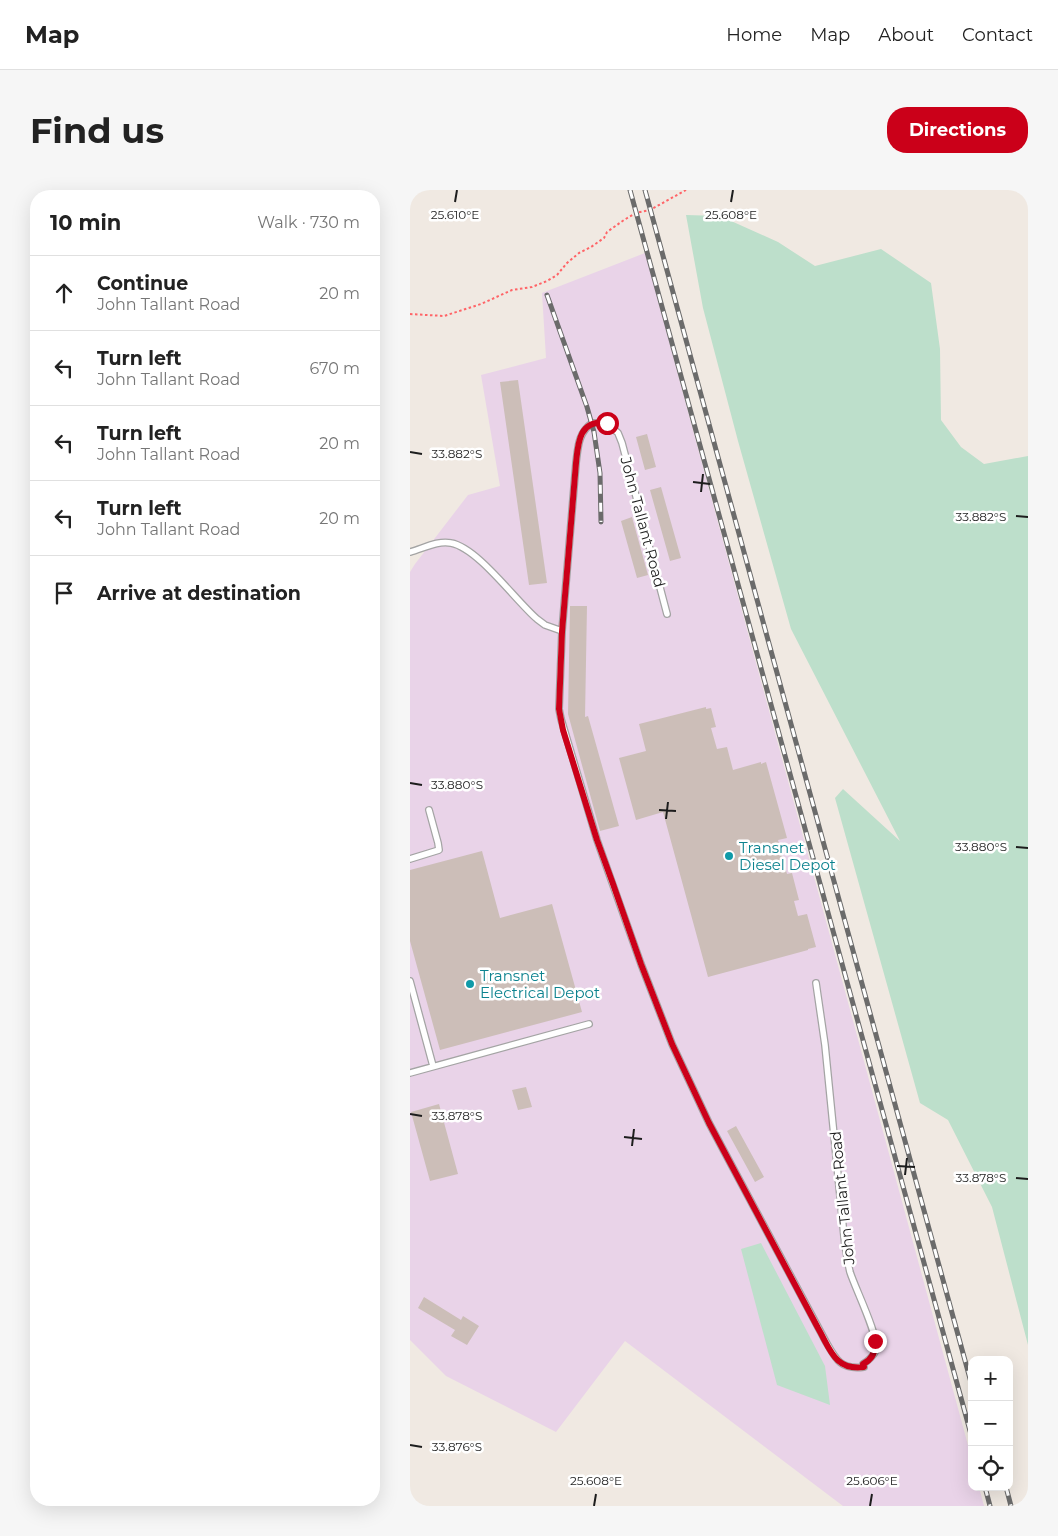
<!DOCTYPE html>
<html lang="en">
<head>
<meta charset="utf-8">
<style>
  :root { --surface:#fff; --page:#f6f6f6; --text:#222; --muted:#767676; --line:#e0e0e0; --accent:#cb0019 }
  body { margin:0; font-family:Montserrat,sans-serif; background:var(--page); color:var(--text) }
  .controls { position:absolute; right:15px; bottom:15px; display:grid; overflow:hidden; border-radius:10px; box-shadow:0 5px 20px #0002 }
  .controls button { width:45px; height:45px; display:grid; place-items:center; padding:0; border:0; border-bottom:1px solid var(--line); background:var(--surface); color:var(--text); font:25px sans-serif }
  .stop { position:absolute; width:15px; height:15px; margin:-11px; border:4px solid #cb0019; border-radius:50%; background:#fff }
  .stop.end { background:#cb0019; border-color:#fff; box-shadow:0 1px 5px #0008 }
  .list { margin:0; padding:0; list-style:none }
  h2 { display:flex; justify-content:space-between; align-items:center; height:65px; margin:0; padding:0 20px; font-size:21px }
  h2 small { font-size:16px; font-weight:400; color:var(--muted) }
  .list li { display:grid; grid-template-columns:32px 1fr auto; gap:15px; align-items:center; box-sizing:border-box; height:75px; padding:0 20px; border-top:1px solid var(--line) }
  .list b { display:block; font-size:19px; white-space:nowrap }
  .list p { margin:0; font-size:16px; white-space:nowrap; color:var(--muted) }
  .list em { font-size:16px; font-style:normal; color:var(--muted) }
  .icon { flex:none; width:28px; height:28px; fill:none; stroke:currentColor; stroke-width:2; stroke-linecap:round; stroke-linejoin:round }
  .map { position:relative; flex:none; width:618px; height:1316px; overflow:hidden; border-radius:20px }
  header { display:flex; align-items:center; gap:30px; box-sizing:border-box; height:70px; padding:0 25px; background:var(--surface); border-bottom:1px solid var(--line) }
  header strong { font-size:24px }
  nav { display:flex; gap:28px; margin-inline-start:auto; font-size:18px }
  .intro { display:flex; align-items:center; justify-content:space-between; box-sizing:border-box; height:120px; padding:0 30px }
  h1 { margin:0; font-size:35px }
  .button { padding:12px 22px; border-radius:20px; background:var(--accent); color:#fff; font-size:18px; font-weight:700 }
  main { display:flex; gap:30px; padding:0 30px }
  aside { flex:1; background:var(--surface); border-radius:20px; box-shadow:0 5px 20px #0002 }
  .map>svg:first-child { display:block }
  .industrial { fill:#e9d3e8 }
  .wetland { fill:#bddfcb }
  .building { fill:#ccbeb8 }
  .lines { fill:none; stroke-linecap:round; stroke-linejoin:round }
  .service-casing { stroke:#a4a4a4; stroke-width:8 }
  .path { stroke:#ff6467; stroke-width:2; stroke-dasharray:2.5 2.5; stroke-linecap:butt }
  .service { stroke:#fff; stroke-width:5.5 }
  .rail-casing { stroke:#6b6b6b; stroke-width:5 }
  .rail { stroke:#fff; stroke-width:3; stroke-dasharray:9; stroke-linecap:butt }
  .route { stroke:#cb0019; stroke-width:6 }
  .ticks { fill:none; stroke:#1d1d1d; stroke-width:2 }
  .culture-dot { fill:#0f9aa8; stroke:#fff; stroke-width:2 }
  .labels { text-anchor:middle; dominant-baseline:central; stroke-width:5; stroke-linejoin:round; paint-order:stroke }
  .street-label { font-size:15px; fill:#1d1d1d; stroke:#fff }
  .culture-label { font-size:15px; fill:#0d838f; stroke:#fff; text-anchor:start }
  .ticks-label { font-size:12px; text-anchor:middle; fill:#1d1d1d; stroke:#fff; stroke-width:5; stroke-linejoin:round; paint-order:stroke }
</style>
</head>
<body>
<header>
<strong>Map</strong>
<nav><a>Home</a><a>Map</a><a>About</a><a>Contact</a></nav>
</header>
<div class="intro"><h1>Find us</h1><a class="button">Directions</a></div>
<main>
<aside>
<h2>10 min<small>Walk · 730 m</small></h2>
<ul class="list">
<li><svg class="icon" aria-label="ahead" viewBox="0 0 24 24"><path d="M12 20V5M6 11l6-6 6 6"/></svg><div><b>Continue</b><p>John Tallant Road</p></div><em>20 m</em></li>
<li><svg class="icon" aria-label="left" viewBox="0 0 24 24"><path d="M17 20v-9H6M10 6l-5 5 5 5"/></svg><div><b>Turn left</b><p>John Tallant Road</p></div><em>670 m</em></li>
<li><svg class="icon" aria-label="left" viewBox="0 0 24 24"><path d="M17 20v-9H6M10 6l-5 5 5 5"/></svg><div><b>Turn left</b><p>John Tallant Road</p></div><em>20 m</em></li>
<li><svg class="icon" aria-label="left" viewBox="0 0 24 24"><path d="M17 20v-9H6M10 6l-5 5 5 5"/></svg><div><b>Turn left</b><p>John Tallant Road</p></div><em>20 m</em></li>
<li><svg class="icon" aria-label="arrive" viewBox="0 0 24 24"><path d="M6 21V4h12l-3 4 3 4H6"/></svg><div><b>Arrive at destination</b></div></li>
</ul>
</aside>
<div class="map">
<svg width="618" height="1316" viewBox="0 0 618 1316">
  <rect width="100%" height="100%" fill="#f0e9e2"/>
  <path class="industrial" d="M235 63 562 1270V1297H569L574 1316H433L215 1151 146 1242 36 1186 0 1150V382L5 374 58 305 90 296 71 185 136 168 132 103Z"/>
  <path class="wetland" d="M276 25 310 26 368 52 405 76 471 59 521 93 530 159 531 230 551 257 574 274 618 266V1155L582 1017 538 930 510 913 425 608 433 599 490 651 381 439 328 251 293 118Z
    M351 1053 415 1176 420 1215 367 1195 331 1059Z"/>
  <path class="building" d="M108 190 137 393 119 395 90 192Z
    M237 244 246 277 235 280 226 247Z
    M251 297 271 368 260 371 240 300Z
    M222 327 238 385 227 388 211 331Z
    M160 416H177L175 527 178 526 209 636 190 641 158 524Z
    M296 517V519L301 518 306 537 301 538 307 559 317 557 323 580 351 572V574L356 572 377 648 368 650 377 684 382 683 389 710 384 711 388 726 397 724 406 757 398 759V760L298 787 253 622 226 630 209 568 236 561 229 534Z
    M72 661 90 728 142 714 172 822 30 860 0 751V680Z
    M116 897 122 917 108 920 102 900Z
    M29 914 48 984 20 991 1 922Z
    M326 936 354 987 345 992 317 941Z
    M14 1107 51 1130 53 1126 69 1136 57 1155 41 1146 45 1140 8 1118Z"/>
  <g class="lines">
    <defs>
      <path id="service" d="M0 362C12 359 28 350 41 353 68 358 105 410 127 429L135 435 152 441
        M257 424 212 253 208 243 197 233H182C168 243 168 257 166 273L152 441 149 519 151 529 187 650 231 774 262 854 299 933 416 1152C426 1170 431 1180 454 1177L453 1174C458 1171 464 1165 466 1160 469 1146 445 1098 440 1082 438 1074 437 1065 435 1056L415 855 406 793
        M0 669 29 660 28 653 19 620
        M0 791 23 876
        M0 883 179 834"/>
    </defs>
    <use href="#service" class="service-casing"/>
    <path class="path" d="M0 124 34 126 71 114 102 100 122 97 137 91 147 85 157 73 169 63 181 57 194 48 197 42 214 30 226 23 240 20 276 0"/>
    <use href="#service" class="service"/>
    <defs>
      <path id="rail" d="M220 0 562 1248
        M235 0 562 1196
        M137 105 177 217 184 242 190 283 191 332
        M575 1297 580 1316
        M596 1297 601 1316"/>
    </defs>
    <use href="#rail" class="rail-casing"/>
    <use href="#rail" class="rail"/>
  </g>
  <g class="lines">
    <path class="route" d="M197 233C169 229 168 253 166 273L152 442 149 519 153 540 187 650 203 694 231 774 262 854 299 933 408 1138C420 1159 425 1181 454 1177L453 1174C463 1169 466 1161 465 1151"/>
  </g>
  <path class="ticks" d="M45 12 47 0M321 12 323 0M0 262 12 264M283 292 300 294M291 302 293 284M606 326 618 327M0 593 12 595M249 620 266 621M256 629 258 612M606 657 618 658M0 924 12 926M214 947 232 949M222 956 224 939M487 976 505 977M495 985 497 968M606 988 618 989M0 1255 12 1257M184 1316 186 1304M460 1316 462 1304"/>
  <g class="culture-dot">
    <circle cx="319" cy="666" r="5"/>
    <circle cx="60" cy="794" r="5"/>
  </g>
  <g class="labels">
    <g class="street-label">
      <text transform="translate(233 332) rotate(75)">John Tallant Road</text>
      <text transform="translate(432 1008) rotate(-96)">John Tallant Road</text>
    </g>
    <g class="culture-label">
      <text x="329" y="657">Transnet<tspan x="329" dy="17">Diesel Depot</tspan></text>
      <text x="70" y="785">Transnet<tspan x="70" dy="17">Electrical Depot</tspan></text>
    </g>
  </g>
  <g class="ticks-label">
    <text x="45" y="29">25.610°E</text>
    <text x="321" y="29">25.608°E</text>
    <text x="47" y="268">33.882°S</text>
    <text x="571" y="331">33.882°S</text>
    <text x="47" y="599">33.880°S</text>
    <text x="571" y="661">33.880°S</text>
    <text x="47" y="930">33.878°S</text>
    <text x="571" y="992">33.878°S</text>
    <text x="47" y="1261">33.876°S</text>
    <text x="186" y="1295">25.608°E</text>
    <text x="462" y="1295">25.606°E</text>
  </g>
</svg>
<div class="controls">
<button>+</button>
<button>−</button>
<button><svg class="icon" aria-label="locate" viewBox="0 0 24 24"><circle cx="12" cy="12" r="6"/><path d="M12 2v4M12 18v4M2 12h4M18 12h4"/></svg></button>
</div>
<div class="stop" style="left:197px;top:233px"></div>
<div class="stop end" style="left:465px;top:1151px"></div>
</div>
</main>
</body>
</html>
